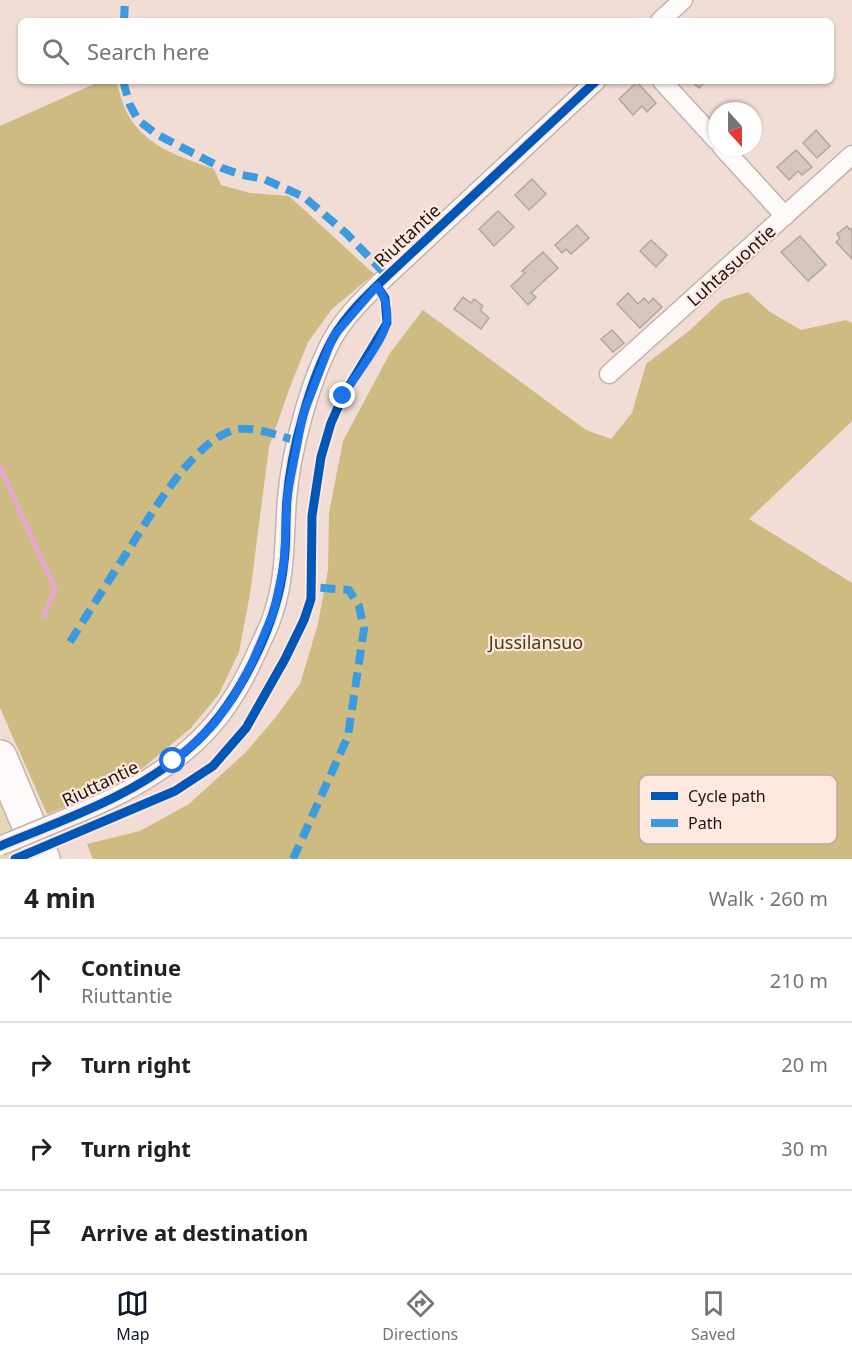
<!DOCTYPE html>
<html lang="en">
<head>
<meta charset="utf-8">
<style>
  :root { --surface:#fff; --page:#f2f2f2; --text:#202124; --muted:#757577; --line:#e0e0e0; --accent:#111827 }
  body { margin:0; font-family:"Noto Sans",sans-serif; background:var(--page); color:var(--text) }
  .compass { position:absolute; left:708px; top:102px; width:54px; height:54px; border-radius:50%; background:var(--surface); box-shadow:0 2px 4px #0004; rotate:159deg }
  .stop { position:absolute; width:18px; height:18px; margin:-14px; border:4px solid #1a73e8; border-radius:50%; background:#fff }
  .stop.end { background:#1a73e8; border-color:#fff; box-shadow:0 2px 6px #0008 }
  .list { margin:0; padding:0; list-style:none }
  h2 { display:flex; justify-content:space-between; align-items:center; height:78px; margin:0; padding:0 24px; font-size:26px }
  h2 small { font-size:20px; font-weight:400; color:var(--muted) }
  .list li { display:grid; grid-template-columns:39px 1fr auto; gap:18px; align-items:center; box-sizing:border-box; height:84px; padding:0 24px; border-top:2px solid var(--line) }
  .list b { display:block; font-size:22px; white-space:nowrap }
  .list p { margin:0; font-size:20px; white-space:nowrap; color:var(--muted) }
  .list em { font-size:20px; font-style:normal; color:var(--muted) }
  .icon { flex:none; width:33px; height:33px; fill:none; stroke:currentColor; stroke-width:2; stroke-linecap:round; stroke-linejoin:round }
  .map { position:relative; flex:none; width:852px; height:859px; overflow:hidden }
  .search { position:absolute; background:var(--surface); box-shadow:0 2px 4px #0004; left:18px; right:18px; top:18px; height:66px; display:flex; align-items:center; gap:15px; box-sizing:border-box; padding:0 21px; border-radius:9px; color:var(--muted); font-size:22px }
  .sheet { height:414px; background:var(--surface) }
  nav { display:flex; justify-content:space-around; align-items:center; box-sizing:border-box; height:84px; border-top:2px solid var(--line); background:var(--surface); font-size:16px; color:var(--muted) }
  nav a { display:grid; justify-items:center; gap:3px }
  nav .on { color:var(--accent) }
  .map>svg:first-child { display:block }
  .green { fill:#e6d8b3 }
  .forest { fill:#cdbb81 }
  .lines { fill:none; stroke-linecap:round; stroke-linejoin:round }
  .stream { stroke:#e6a8cf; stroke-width:5 }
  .building { fill:#d5c7bf; stroke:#b3a69e; stroke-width:1.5 }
  .minor-casing { stroke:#c2b3ae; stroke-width:21 }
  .motorway-casing { stroke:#c2b3ae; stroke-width:36 }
  .minor { stroke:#fdfaf9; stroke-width:18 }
  .motorway { stroke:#fdfaf9; stroke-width:33 }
  .minor-bridge-casing { stroke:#c2b3ae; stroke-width:21; stroke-linecap:butt }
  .minor-bridge { stroke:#fdfaf9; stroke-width:18 }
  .quiet { stroke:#3c9ade; stroke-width:8; stroke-dasharray:15 8; stroke-linecap:butt }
  .cycleway-casing { stroke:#fee8e0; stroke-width:13 }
  .cycleway { stroke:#0057b8; stroke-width:9 }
  .route { stroke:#1a73e8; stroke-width:8 }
  .labels { text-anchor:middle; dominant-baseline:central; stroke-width:4.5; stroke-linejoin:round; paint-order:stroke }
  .street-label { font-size:18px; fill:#201410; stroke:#fee8e0 }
  .park-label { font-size:18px; fill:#443e14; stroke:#fee8e0 }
  .key { fill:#fee8e0; stroke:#bba8a2; stroke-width:1.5 }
  .key-label { font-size:16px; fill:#201410 }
</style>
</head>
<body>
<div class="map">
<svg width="852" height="859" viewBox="0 0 852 859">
  <rect width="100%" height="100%" fill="#f1ddd6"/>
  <path class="green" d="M0 785 30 859H0Z"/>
  <path class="forest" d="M101 81H110L117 84C120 92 122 103 126 111 143 146 180 157 214 169L221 185 250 193 289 196 374 274 332 309 308 342 290 387 269 447 250 594 239 652 219 694 191 728 144 767 107 790 47 814 0 708V126Z
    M748 292 770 312 801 330 846 320 852 323V421L749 519 852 583V859H93L87 844 140 831 189 804 245 753 275 718 300 684 318 624 328 570 329 513 343 441 390 353 423 310 586 430 611 439 632 413 646 364 689 331 722 300Z"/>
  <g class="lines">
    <path class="stream" d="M0 467 55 589 44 616"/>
  </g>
  <path class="building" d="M691 81H706L699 88Z
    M637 82 656 103 647 112 642 106 633 115 619 99Z
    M816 130 830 146 817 158 803 143Z
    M796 150 812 167 802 175 798 171 789 180 777 167Z
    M532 179 546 194 529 210 515 195Z
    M498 211 514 227 494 246 479 229Z
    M577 225 589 238 571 254 566 249 562 253 555 245Z
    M847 226 850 230 852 228V259L836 242 840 238 837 234Z
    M800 236 826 265 808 281 781 252Z
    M651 240 667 255 656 267 640 251Z
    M543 252 558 268 531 293 536 297 528 305 511 286 525 273 522 271Z
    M628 293 638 304 644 298 649 303 653 298 662 307 640 328 617 304Z
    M463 297 471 303 474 299 483 306 480 310 489 318 481 329 454 309Z
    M612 330 624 343 613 352 601 339Z"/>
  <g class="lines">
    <defs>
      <path id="minor" d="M660 21 683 0
        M662 81 717 141
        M722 147 785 216
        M609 374 852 155
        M79 813C138 789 199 753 233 697 244 681 252 663 260 645 265 634 271 623 274 611 286 575 284 536 287 499 291 450 310 380 333 338 346 315 368 294 387 276L596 81"/>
      <path id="motorway" d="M0 757 43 859"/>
    </defs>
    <use href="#minor" class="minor-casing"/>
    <use href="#motorway" class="motorway-casing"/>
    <use href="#minor" class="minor"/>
    <use href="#motorway" class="motorway"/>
    <defs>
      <path id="minor-bridge" d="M0 846 79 813"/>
    </defs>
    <use href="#minor-bridge" class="minor-bridge-casing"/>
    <use href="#minor-bridge" class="minor-bridge"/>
    <path class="quiet" d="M124 21 125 0
      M123 81 130 105 138 120 156 134 222 168 242 175 264 179 304 197 347 234 387 276
      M70 642C88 613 106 585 124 557 148 520 191 442 234 430 251 425 280 436 297 441
      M293 859 348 736 364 629 359 606 349 590 311 587"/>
    <defs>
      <path id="cycleway" d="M0 846C68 818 141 794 196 742 240 700 278 623 284 562 287 541 285 520 287 499 291 450 310 380 333 338 346 315 368 294 387 276L596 81
        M15 859 175 791 213 766 246 728 285 659 304 620 311 599 312 516 321 457 331 423 343 396 387 323 385 298 377 286"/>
    </defs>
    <use href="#cycleway" class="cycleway-casing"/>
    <use href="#cycleway" class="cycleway"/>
  </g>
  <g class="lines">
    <path class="route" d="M173 761 195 743 214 724 233 698 251 665 274 611 284 563 287 497 303 415 333 337 377 286C384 297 389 307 387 322 384 340 354 378 343 396"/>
  </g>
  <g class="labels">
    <g class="street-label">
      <text transform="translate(407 235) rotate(-43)">Riuttantie</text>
      <text transform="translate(731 265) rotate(-42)">Luhtasuontie</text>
      <text transform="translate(100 783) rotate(-26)">Riuttantie</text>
    </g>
    <g class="park-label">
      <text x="536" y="642">Jussilansuo</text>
    </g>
  </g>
  <rect x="639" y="775" width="198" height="69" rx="9" class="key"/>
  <rect x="651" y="792" width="27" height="8" fill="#0057b8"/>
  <rect x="651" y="819" width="27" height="8" fill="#3c9ade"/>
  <g class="key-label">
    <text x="688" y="802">Cycle path</text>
    <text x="688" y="829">Path</text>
  </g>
</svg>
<svg class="compass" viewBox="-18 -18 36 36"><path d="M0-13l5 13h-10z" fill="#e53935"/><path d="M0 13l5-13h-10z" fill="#757577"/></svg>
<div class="stop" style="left:173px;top:761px"></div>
<div class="stop end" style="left:343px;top:396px"></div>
<div class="search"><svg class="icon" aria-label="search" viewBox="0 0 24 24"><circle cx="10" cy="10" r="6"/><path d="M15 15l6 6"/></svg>Search here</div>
</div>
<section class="sheet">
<h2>4 min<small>Walk · 260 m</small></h2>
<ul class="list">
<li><svg class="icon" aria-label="ahead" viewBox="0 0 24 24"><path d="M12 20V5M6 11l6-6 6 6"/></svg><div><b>Continue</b><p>Riuttantie</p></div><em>210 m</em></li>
<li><svg class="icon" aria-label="right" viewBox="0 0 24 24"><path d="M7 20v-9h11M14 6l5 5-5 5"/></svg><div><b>Turn right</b></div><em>20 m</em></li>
<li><svg class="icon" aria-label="right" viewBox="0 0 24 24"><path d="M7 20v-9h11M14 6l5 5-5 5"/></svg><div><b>Turn right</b></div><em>30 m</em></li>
<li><svg class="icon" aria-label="arrive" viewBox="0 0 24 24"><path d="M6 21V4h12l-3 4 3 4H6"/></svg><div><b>Arrive at destination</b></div></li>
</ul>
</section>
<nav>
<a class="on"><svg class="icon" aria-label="map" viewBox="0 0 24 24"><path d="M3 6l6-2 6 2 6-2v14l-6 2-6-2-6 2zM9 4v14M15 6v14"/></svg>Map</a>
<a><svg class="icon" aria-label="directions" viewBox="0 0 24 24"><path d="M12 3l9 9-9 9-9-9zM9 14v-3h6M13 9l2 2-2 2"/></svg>Directions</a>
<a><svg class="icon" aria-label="saved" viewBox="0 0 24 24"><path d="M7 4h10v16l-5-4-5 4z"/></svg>Saved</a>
</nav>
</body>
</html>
